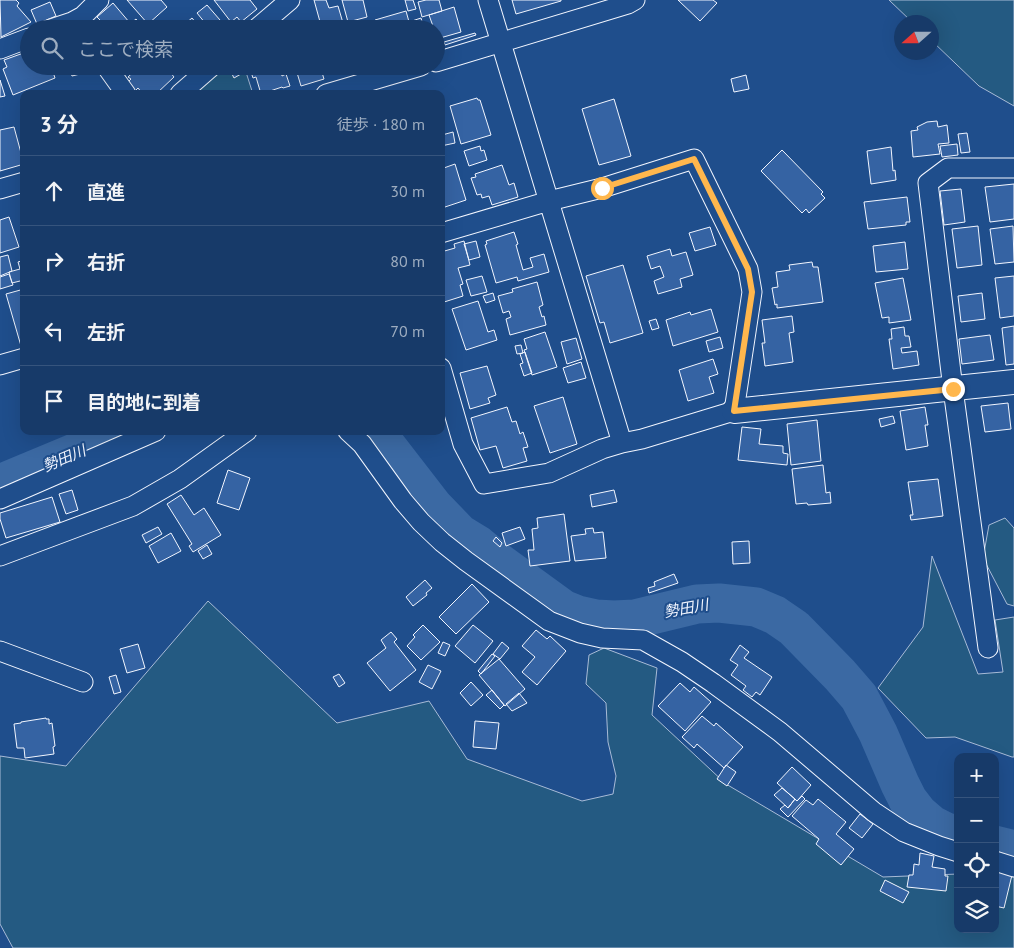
<!DOCTYPE html>
<html lang="ja">
<head>
<meta charset="utf-8">
<style>
  :root { --surface:#173a69; --page:#20416f; --text:#f1f3f6; --muted:#9eadc0; --line:#36547d }
  body { margin:0; font-family:"PT Sans","Noto Sans JP",sans-serif; background:var(--page); color:var(--text) }
  .controls { position:absolute; right:15px; bottom:15px; display:grid; overflow:hidden; border-radius:10px; box-shadow:0 5px 20px #0002 }
  .controls button { width:45px; height:45px; display:grid; place-items:center; padding:0; border:0; border-bottom:1px solid var(--line); background:var(--surface); color:var(--text); font:25px sans-serif }
  .compass { position:absolute; left:894px; top:15px; width:45px; height:45px; border-radius:50%; background:var(--surface); box-shadow:0 5px 20px #0002; rotate:249deg }
  .stop { position:absolute; width:15px; height:15px; margin:-11px; border:4px solid #ffb74d; border-radius:50%; background:#fff }
  .stop.end { background:#ffb74d; border-color:#fff; box-shadow:0 1px 5px #0008 }
  .list { margin:0; padding:0; list-style:none }
  h2 { display:flex; justify-content:space-between; align-items:center; height:65px; margin:0; padding:0 20px; font-size:21px }
  h2 small { font-size:16px; font-weight:400; color:var(--muted) }
  .list li { display:grid; grid-template-columns:32px 1fr auto; gap:15px; align-items:center; box-sizing:border-box; height:70px; padding:0 20px; border-top:1px solid var(--line) }
  .list b { display:block; font-size:19px; white-space:nowrap }
  .list em { font-size:16px; font-style:normal; color:var(--muted) }
  .icon { flex:none; width:28px; height:28px; fill:none; stroke:currentColor; stroke-width:2; stroke-linecap:round; stroke-linejoin:round }
  .map { position:relative; flex:none; width:1014px; height:948px; overflow:hidden }
  .search { position:absolute; background:var(--surface); box-shadow:0 5px 20px #0002; left:20px; top:20px; width:425px; height:55px; display:flex; align-items:center; gap:12px; box-sizing:border-box; padding:0 18px; border-radius:28px; color:var(--muted); font-size:19px }
  .panel { position:absolute; background:var(--surface); box-shadow:0 5px 20px #0002; left:20px; top:90px; width:425px; height:345px; border-radius:10px }
  .map>svg:first-child { display:block }
  .green { fill:#245a82; stroke:#a8bbd7 }
  .lines { fill:none; stroke-linecap:round; stroke-linejoin:round }
  .river { stroke:#3b69a3; stroke-width:39 }
  .building { fill:#3563a3; stroke:#f2f6ff }
  .minor-casing { stroke:#f2f6ff; stroke-width:21 }
  .tertiary-casing { stroke:#f2f6ff; stroke-width:26 }
  .minor { stroke:#1f4e8c; stroke-width:19 }
  .tertiary { stroke:#1f4e8c; stroke-width:24 }
  .route { stroke:#ffb74d; stroke-width:6 }
  .labels { text-anchor:middle; dominant-baseline:central; stroke-width:4; stroke-linejoin:round; paint-order:stroke }
  .water-label { font-size:15px; font-style:italic; fill:#f2f6ff; stroke:#1f4e8c }
</style>
</head>
<body>
<div class="map">
<svg width="1014" height="948" viewBox="0 0 1014 948">
  <rect width="100%" height="100%" fill="#1f4e8c"/>
  <path class="green" d="M889 0H1014V106L979 86 932 41V22H912Z
    M225 66H244L253 94H195Z
    M1005 518 1014 528V606L1007 604 983 558 989 525Z
    M932 556 978 674 1003 672 995 620 1014 617V757H1012L955 737 926 738 878 688 923 627Z
    M208 601 337 723 429 701 467 759 582 801 613 794 616 776 608 742 606 703 586 684 589 655 604 648 657 668 652 715 726 784 883 877 958 874V929H995V873L1014 872V948H13L0 924V756L66 766Z"/>
  <g class="lines">
    <path class="river" d="M375 431 433 506 460 534 478 545 497 561 563 609 578 615 596 619 614 620 635 619 697 604 719 603 756 607 775 615 794 628 840 675 859 697 878 733 900 784 908 800 918 813 932 825 946 832 958 835
      M0 484 127 431
      M995 845 1014 850"/>
  </g>
  <path class="building" d="M0 0H16L19 3 17 6 31 22 1 37Z
    M127 0H161L167 7 148 24Z
    M214 0H250L257 9 241 22 237 17 231 22Z
    M314 0H326L329 8 338 6 343 23 322 29Z
    M342 0H363L367 17 348 22Z
    M405 0H413L416 9 408 11Z
    M426 0H439L442 11 422 17 418 2Z
    M512 0H561V1L516 14Z
    M678 0H713L717 3 700 21Z
    M50 2 56 16 37 24 31 10Z
    M113 3 135 29H91L100 20 97 17Z
    M207 5 220 20 210 29 197 13Z
    M454 7 461 32 440 38 442 46 436 47V29H434L429 15Z
    M406 11 411 29H378L375 20Z
    M192 18 201 29H179Z
    M421 18 424 28 411 29 409 22Z
    M136 19 144 29H135L131 23Z
    M371 21 373 29H356L359 28 358 24Z
    M307 22 309 29H286L285 28Z
    M475 33 476 35 445 45 444 42Z
    M29 51V66H51L55 78 13 95 3 69 7 67 4 60Z
    M77 66H87L88 72 72 76 69 68Z
    M140 66H165L174 77 156 94H143L138 88 135 91 128 82 131 79 128 77Z
    M249 66H279L282 76 286 74 290 86 283 88 282 87 261 94 256 77 253 78Z
    M295 66H320L324 79 301 86Z
    M332 66H355L334 72Z
    M238 68 241 74 234 78 231 72Z
    M746 75 749 89 734 92 731 79Z
    M0 80 5 96 0 97Z
    M477 98 478 100H480L491 135 461 144 450 106Z
    M614 99 631 156 599 165 582 109Z
    M937 121 938 127 947 125 949 143 938 144 940 154 913 157 911 131 918 130 917 127 927 122Z
    M14 127 24 164 0 171V130Z
    M453 132 455 143 441 146V133L442 135Z
    M967 133 970 152 961 153 958 134Z
    M957 144 958 155 942 157 940 146Z
    M480 146 481 151 484 150 487 160 469 166 464 151Z
    M891 147 893 171 895 170 896 180 871 184 867 151Z
    M782 150 823 192 821 194 825 198 809 213 806 209 802 213 761 171Z
    M455 164 466 200 442 208 441 169Z
    M502 165 509 185 514 183 518 197 492 205 489 196 482 198 481 194 477 195 471 178 476 177 475 174Z
    M1014 184V219L990 222 985 187Z
    M961 189 965 222 944 225 940 191Z
    M907 197 910 222H906V225L868 229 864 202Z
    M9 217 19 247 0 253V220Z
    M978 226 982 265 957 268 952 229Z
    M1013 226 1014 262 995 264 990 229Z
    M710 227 716 245 695 251 689 233Z
    M514 232 518 244 516 245 523 270 533 267 530 258 544 254 549 272 518 281 517 277 496 283 485 245 487 244 486 241Z
    M464 241 470 265 458 268 463 284 460 285 463 296 441 303V252L455 248 454 244Z
    M476 241 480 257 469 260 464 244Z
    M905 242 908 269 876 272 873 246Z
    M670 249 672 256 686 252 693 275 680 279 682 287 658 294 654 281 664 277 660 266 651 269 647 256Z
    M8 255 12 271 0 276V257Z
    M24 260V280L12 283 9 272 20 269 18 262Z
    M812 262 813 267H818L823 302 777 308V304L775 305 772 288 778 287 776 272 790 270 789 265Z
    M623 265 643 333 610 343 604 322 600 323 586 276Z
    M9 274 13 285 0 289V277Z
    M482 276 487 292 471 296 466 280Z
    M1014 276V316L1000 318 995 278Z
    M903 278 911 320 889 323V317L882 318 875 283Z
    M537 282 543 305 539 307 542 317 544 316 546 325 510 335 506 319 511 317 509 311 503 313 498 296 513 292 512 289Z
    M24 289V345L21 346 6 294Z
    M493 293 495 300 486 303 483 296Z
    M982 293 985 319 961 322 958 296Z
    M478 301 488 332 494 330 497 340 466 350 452 309Z
    M711 309 718 332 673 346 666 320 690 312 691 315Z
    M792 316 794 332 789 333 793 362 765 366 762 343H765L762 320Z
    M656 319 659 328 652 330 649 321Z
    M1014 326V364L1006 365 1002 328Z
    M904 327 905 336H909L911 347 901 348 902 353 917 351 919 365 893 369 889 339H892L891 329Z
    M545 332 557 367 532 375 524 350 527 349 524 339Z
    M990 335 994 360 962 364 959 339Z
    M720 337 723 348 709 352 706 341Z
    M576 338 582 359 567 364 561 342Z
    M521 345 523 353 517 354 515 346Z
    M525 352 532 373 524 376 520 364 523 363 520 354Z
    M713 359 718 374 709 377 714 393 688 401 679 370Z
    M581 362 586 378 568 383 563 368Z
    M487 366 496 395 488 398 490 403 470 409 460 373Z
    M563 397 577 444 550 453 534 406Z
    M1008 403 1011 429 985 432 981 406Z
    M507 407 512 422 516 421 520 434 523 432 528 447 523 448 527 461 503 468 496 446 480 450 471 418Z
    M925 407 928 425H925L928 446 906 450 900 411Z
    M893 416 895 423 881 427 879 419Z
    M817 420 821 461 791 465 787 424Z
    M742 427 761 429 759 444 783 446V453L788 454 787 465 738 460Z
    M823 465 826 493 830 492 831 503 808 505 807 503 796 504 792 469Z
    M228 470 250 478 239 510 217 503Z
    M938 479 943 516 911 520 910 515H913L908 482Z
    M72 490 78 510 66 514 59 494Z
    M614 490 617 502 592 507 590 495Z
    M181 495 194 515 204 508 221 535 193 552 189 546 192 544 167 504Z
    M52 497 60 522 6 538 0 519V513Z
    M564 514 570 561 530 566 528 550H534L532 529 538 528 537 518Z
    M158 527 162 534 146 543 142 535Z
    M520 527 525 539 506 546 502 533Z
    M593 528 594 533 603 532 606 558 575 561 571 536 586 534 585 529Z
    M171 533 181 551 158 563 149 546Z
    M496 537 502 543 500 547 493 541Z
    M749 541 750 563 733 564 732 542Z
    M207 545 212 554 203 559 198 551Z
    M674 574 678 583 649 593 648 588 655 586 654 582Z
    M425 580 432 588 426 593 427 595 413 606 406 597Z
    M472 584 489 602 456 634 439 617Z
    M423 625 440 642 421 660 407 646 415 637 413 635Z
    M473 625 493 641 475 663 455 646Z
    M536 630 547 639 550 636 566 651 537 685 522 672 535 657 522 646Z
    M391 632 397 639 394 642 416 670 390 691 367 663 386 648 381 640Z
    M443 642 450 645 445 656 438 653Z
    M502 642 509 648 500 659 493 654Z
    M138 644 145 668 127 673 120 649Z
    M740 645 749 652 744 658 772 677 760 695 756 692 752 697 743 690 746 686 731 675 738 665 730 660Z
    M492 654 495 656 481 674 478 671Z
    M499 659 525 689 505 706 479 675Z
    M428 665 441 671 432 689 419 682Z
    M339 674 345 683 339 687 333 677Z
    M116 675 121 692 114 694 109 677Z
    M471 682 483 695 471 706 460 693Z
    M680 683 690 692 694 687 711 702 685 731 658 706Z
    M492 690 504 705 500 709 486 695Z
    M519 693 527 703 512 711 506 704Z
    M702 716 714 726 716 723 743 747 724 768 697 744 694 748 682 737Z
    M46 718V719H49V724L52 723 55 746 53 747 54 754 25 758 24 748H17L14 724 21 723V722Z
    M475 721 499 723 496 749 473 747Z
    M726 765 736 772 727 786 717 779Z
    M792 767 811 785 797 801 777 783Z
    M782 788 795 799 788 808 774 795Z
    M802 796 805 799 788 817 780 809 785 805 788 808 795 799 797 801Z
    M818 799 846 822 836 834 854 849 841 865 816 844 819 839 792 816 806 800 813 805Z
    M860 814 873 824 862 838 849 828Z
    M920 853 934 856 932 867 945 869V876H948L946 891 907 887 909 875H913L914 864 919 865Z
    M998 871 1012 875 1004 908 995 906V895L998 885H995Z
    M885 880 909 892 903 903 880 891Z"/>
  <g class="lines">
    <defs>
      <path id="minor" d="M51 29 72 22 83 16 99 0
        M256 29 290 0
        M0 49 29 38
        M436 62 628 4 635 0
        M106 66 126 94
        M180 94 212 66
        M326 94 421 66
        M0 189 24 182
        M441 233 549 201 602 188 694 159 748 269 752 292 734 411 642 439 622 443
        M0 365 24 358
        M441 368 463 444 484 484 549 473 602 449 622 443 488 0
        M348 431 362 444 403 501 421 522 442 542 466 561 549 621 580 633 602 638 643 640 682 662 713 683 780 732 874 812 904 832 939 846 958 852
        M0 499 156 431
        M0 556 133 506 180 479 247 431
        M988 648 953 389 928 183 948 168H1014
        M0 651 83 682
        M995 861 1014 867"/>
      <path id="tertiary" d="M734 411 1014 382"/>
    </defs>
    <use href="#minor" class="minor-casing"/>
    <use href="#tertiary" class="tertiary-casing"/>
    <use href="#minor" class="minor"/>
    <use href="#tertiary" class="tertiary"/>
  </g>
  <g class="lines">
    <path class="route" d="M602 188 694 159 748 269 752 292 734 411 953 389"/>
  </g>
  <g class="labels">
    <g class="water-label">
      <text transform="translate(64 458) rotate(-23)">勢田川</text>
      <text transform="translate(686 608) rotate(-10)">勢田川</text>
    </g>
  </g>
</svg>
<div class="controls">
<button>+</button>
<button>−</button>
<button><svg class="icon" aria-label="locate" viewBox="0 0 24 24"><circle cx="12" cy="12" r="6"/><path d="M12 2v4M12 18v4M2 12h4M18 12h4"/></svg></button>
<button><svg class="icon" aria-label="layers" viewBox="0 0 24 24"><path d="M12 4l9 5-9 5-9-5zM3 14l9 5 9-5"/></svg></button>
</div>
<svg class="compass" viewBox="-18 -18 36 36"><path d="M0-13l5 13h-10z" fill="#e53935"/><path d="M0 13l5-13h-10z" fill="#9eadc0"/></svg>
<div class="stop" style="left:602px;top:188px"></div>
<div class="stop end" style="left:953px;top:389px"></div>
<div class="search"><svg class="icon" aria-label="search" viewBox="0 0 24 24"><circle cx="10" cy="10" r="6"/><path d="M15 15l6 6"/></svg>ここで検索</div>
<section class="panel">
<h2>3 分<small>徒歩 · 180 m</small></h2>
<ul class="list">
<li><svg class="icon" aria-label="ahead" viewBox="0 0 24 24"><path d="M12 20V5M6 11l6-6 6 6"/></svg><div><b>直進</b></div><em>30 m</em></li>
<li><svg class="icon" aria-label="right" viewBox="0 0 24 24"><path d="M7 20v-9h11M14 6l5 5-5 5"/></svg><div><b>右折</b></div><em>80 m</em></li>
<li><svg class="icon" aria-label="left" viewBox="0 0 24 24"><path d="M17 20v-9H6M10 6l-5 5 5 5"/></svg><div><b>左折</b></div><em>70 m</em></li>
<li><svg class="icon" aria-label="arrive" viewBox="0 0 24 24"><path d="M6 21V4h12l-3 4 3 4H6"/></svg><div><b>目的地に到着</b></div></li>
</ul>
</section>
</div>
</body>
</html>
